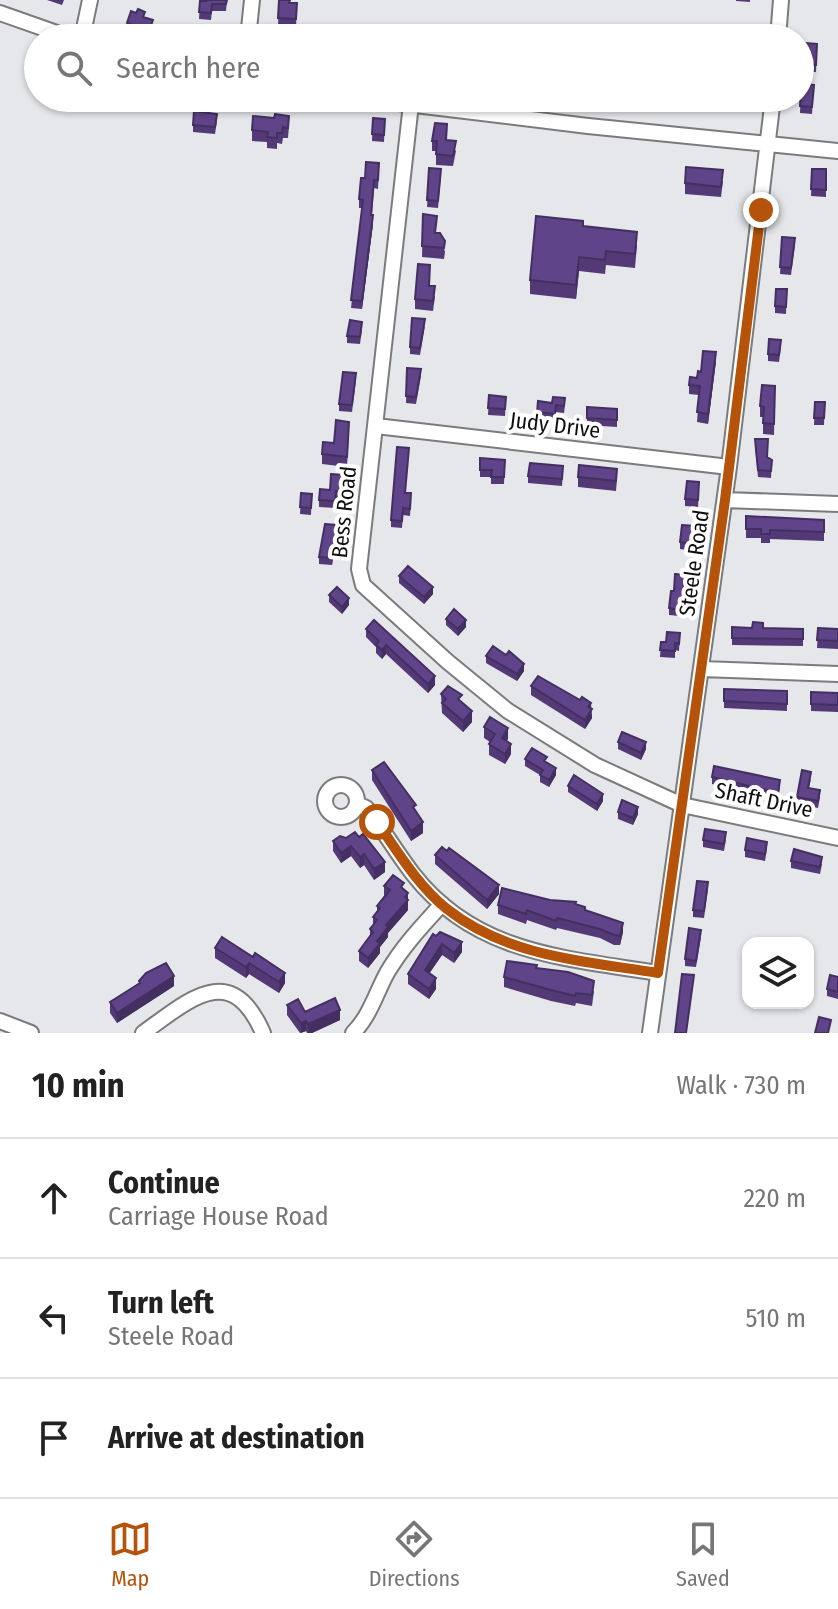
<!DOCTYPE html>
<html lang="en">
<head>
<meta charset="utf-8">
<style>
  :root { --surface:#fff; --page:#f6f6f6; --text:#222; --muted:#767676; --line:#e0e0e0; --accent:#b45309 }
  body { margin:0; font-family:"Fira Sans Condensed",sans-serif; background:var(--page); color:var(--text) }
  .controls { position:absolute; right:24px; bottom:24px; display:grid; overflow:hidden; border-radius:16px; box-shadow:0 2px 6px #0004 }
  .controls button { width:72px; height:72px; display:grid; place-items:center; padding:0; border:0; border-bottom:2px solid var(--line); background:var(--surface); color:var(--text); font:40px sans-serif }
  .stop { position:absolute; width:24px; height:24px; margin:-18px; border:6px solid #b45309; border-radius:50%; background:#fff }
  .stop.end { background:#b45309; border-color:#fff; box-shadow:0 2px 8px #0008 }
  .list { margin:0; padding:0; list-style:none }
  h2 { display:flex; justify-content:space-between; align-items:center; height:104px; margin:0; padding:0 32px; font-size:34px }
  h2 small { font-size:26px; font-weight:400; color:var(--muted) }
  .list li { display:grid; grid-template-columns:52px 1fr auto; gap:24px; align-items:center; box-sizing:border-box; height:120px; padding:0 32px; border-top:2px solid var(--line) }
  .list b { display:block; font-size:30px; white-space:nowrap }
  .list p { margin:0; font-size:26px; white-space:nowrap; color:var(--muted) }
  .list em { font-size:26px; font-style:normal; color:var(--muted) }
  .icon { flex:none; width:44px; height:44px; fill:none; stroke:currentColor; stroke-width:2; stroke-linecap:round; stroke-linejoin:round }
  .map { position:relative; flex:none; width:838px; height:1033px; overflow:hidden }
  .search { position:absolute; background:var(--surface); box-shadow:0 2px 6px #0004; left:24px; right:24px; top:24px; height:88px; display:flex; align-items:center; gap:20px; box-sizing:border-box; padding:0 28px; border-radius:44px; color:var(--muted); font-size:30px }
  .sheet { height:464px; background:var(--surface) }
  nav { display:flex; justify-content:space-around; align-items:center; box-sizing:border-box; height:112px; border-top:2px solid var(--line); background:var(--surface); font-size:22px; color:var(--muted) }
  nav a { display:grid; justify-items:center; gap:4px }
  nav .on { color:var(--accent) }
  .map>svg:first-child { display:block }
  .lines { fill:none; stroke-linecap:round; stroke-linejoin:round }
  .minor-casing { stroke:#7b7b7e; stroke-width:18 }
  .minor { stroke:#fff; stroke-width:14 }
  .wall { fill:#533a77 }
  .shaded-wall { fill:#433061 }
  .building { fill:#60448a; stroke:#433061; stroke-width:2 }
  .route { stroke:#b45309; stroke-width:10 }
  .labels { text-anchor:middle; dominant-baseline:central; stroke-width:8; stroke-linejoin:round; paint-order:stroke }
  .street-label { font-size:22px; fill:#0f0f10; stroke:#fff }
</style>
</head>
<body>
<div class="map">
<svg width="838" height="1033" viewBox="0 0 838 1033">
  <rect width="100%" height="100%" fill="#e6e7ea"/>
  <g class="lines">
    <defs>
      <path id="minor" d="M0 13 71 38
        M82 38 90 0
        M248 38 252 0
        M778 38 781 0
        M357 98 588 126 838 151
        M411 104 359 569 363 585 448 662 508 711 595 765 682 805 838 838
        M376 426 729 467
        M725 500 838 504
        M702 669 838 674
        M325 801a16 16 0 1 1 32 0a16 16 0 1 1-32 0Z
        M357 804 366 808C383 829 396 852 413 874 475 954 565 958 658 973
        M0 1021 31 1033
        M143 1033C188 1001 231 959 263 1033
        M353 1033C370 1016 376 993 387 973 402 947 422 926 442 904
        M650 1033 729 467 773 98"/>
    </defs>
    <use href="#minor" class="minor-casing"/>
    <use href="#minor" class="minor"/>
  </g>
  <path class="wall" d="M47 0H64L62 5Z
    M227 0 226 11H212L211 20 199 19 200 1Z
    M279 0H290V3H297L296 28 278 27Z
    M736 0H750V2L736 1Z
    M145 17 153 27 149 38 127 30V23Z
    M817 44 816 72 803 71V64Z
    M801 84 814 85 812 114 800 113Z
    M694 98H718L717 109 694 107Z
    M373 118 385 119 384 142 372 141Z
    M217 121 215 134 193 132V125Z
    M289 126 288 138H283L282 144 277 143V149L267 148V142L252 141V130Z
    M446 140 456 151 453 166 436 165V151H432V141Z
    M429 168 441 176 438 208 427 207Z
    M812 169H826V197L811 196Z
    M379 172 378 189 374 188 372 215 373 224 362 309 351 308 362 208H359V199L365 178Z
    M723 181 721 197 685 194V183Z
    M423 214 436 233H440L445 252 444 259 422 257Z
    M583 226 637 245 635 268 606 265 605 274 579 271 576 299 530 294V280Z
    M782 237 795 245 791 275 780 274Z
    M430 276 429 286 435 297 433 311 415 309V299Z
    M787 289 786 314 775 313V306Z
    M425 326 420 355 410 354V347Z
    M362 329 360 344 347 343V336Z
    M781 347 779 362 768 361V354Z
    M716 361 708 424 697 422 699 395 689 394V385L697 378 701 372Z
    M407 368 421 376 416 404 406 403Z
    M356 380 352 412 339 411V404Z
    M775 386 774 435 763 434V417H760V406Z
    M489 395 506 397 505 416 488 415Z
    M538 401 565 405 564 413 556 412 555 421 537 419Z
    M815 402H825L824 425H814Z
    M587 407 617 409V427L587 425Z
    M349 432 347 467 322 464V454Z
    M755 446 772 460 771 478 758 477Z
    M480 458 505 460 504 484H491V477H480Z
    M563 473 562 486 528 483V476Z
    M578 477 617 479 616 491 578 487Z
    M343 482 341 499 336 498 335 508 319 507V500L330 490Z
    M699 489 698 507 685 506V499Z
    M301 493 312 494 311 515 300 514Z
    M406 493 411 500 410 516 403 515 402 528 391 527V520Z
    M746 516 824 520V541L770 539V543H761V538H746Z
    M337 532 332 565 319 564V557Z
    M695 533 693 551 680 549V542Z
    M399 576 433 594 424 604 399 583Z
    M687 582 680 616 669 615V608L674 591Z
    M329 595 349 605 342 614 329 602Z
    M446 619 466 627 458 636 446 625Z
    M732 627 803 629V646L732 645Z
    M818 628 838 629V649L817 648Z
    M366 629 435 685 428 693 386 654 382 659 376 653V647L366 637Z
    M680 633 679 651 675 650V658L660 657 661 642H666Z
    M506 655 524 671 517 681 486 663V656Z
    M531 686 591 709 592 718 585 729 531 695Z
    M787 691V711L724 708V701Z
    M811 692 838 693V712L811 711Z
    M441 694 462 702 472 722 463 732 442 713Z
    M484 727 508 739 506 741 511 754 505 764 489 755V744L490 742 484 738Z
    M618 742 646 749 641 760 618 749Z
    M525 759 547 762 556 775 549 787 540 782V775L525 766Z
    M372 770 416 812 423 833 411 841 372 780Z
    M712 777 780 787 778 800 712 784Z
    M811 779 809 788 820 797 818 808 797 804V797Z
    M568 786 603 801 597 811 568 792Z
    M618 812 638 814 633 825 618 819Z
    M340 836 385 872 374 880 364 865 360 868 351 856 341 863 333 851V841Z
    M726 839 724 851 703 847V840Z
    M767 849 765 861 745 857V850Z
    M447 851 499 894 487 909 435 864V855Z
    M791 861 822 864 820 874 791 868Z
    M384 886 404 889 408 893V910L388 933V937L380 947V953L368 968 359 961V951L370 937V929L373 925V917L377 911V906L384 896Z
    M708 889 704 918 693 917V910Z
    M550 900 576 904 623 932 620 945H614L600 938 557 928 556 930 527 920 526 924 498 914V905Z
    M433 934 462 952 454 963 442 955 429 973 436 989 429 999 408 984V974Z
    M222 937 285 983 279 993 249 974 246 978 215 958V948Z
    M701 937 696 967 685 966V959Z
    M537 968 594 991 592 1006 576 1003 575 1006 551 1001 504 987V977Z
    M838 977V999L827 996V989Z
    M139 981 174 986 117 1023 110 1013V1002L139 983Z
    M287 1005 305 1012 340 1020 312 1033H307L306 1031 300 1033 287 1015Z"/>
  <path class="shaded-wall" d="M373 215V224L362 309V301Z
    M579 257V271L576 299V285Z
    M716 352V361L708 424V414Z
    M337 525V532L332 565V558Z
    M687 575V582L680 616V610Z
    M433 587V594L424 604V597Z
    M349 598V605L342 614V607Z
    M466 620V627L458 636V629Z
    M386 645V654L382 659V650Z
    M524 664V671L517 681V674Z
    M435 676V685L428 693V684Z
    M591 703 592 718 585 729V720L588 707Z
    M472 711V722L463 732V721Z
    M508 728V739L502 748V738Z
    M646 742V749L641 760V753Z
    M511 744V754L505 764V754Z
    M556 768V775L549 787V780Z
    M603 794V801L597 811V804Z
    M638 807V814L633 825V818Z
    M423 822V833L411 841V831Z
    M351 846V856L341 863V853Z
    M364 854V865L360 868V857Z
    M385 862V872L374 880V869Z
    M499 885V894L487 909V900Z
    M408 893V910L388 933V937L380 947V953L368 968V958L377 941 386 925Z
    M623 923V932L620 945V936Z
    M462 942V952L454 963V953Z
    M442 944V955L425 980V970Z
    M249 963V974L246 978V967Z
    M285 973V983L279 993V982Z
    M174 976V986L117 1023V1013Z
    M436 978V989L429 999V989Z
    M340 1010V1020L312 1033H308V1024Z
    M306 1021V1031L301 1033V1023Z"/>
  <path class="building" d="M206 0H227L226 4H212L211 13 199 12 200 1H206Z
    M279 0H290L289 3H297L296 19 278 18Z
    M138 9 145 12 143 17 153 20 149 31 127 23 131 11 136 13Z
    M370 25 387 27 385 38H368Z
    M197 26 206 28V34H210L209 38H185L186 30 196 31Z
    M805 43 817 44 816 65 803 64Z
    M801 84 814 85 812 107 800 106Z
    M694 98H718L717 102 694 100Z
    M194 111 217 114 215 127 193 125Z
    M275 114 289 116 288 128 283 127 282 133H277V138L267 137 268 132 252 130 253 116 274 118Z
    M373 118 385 119 384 135 372 134Z
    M435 123 447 124 446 140 456 141 453 156 436 154 437 141H432Z
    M366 162 379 163 378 180H374L371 215H373L362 301 351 300 363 200 359 199 361 178H365Z
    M686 167 723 170 721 187 685 183Z
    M429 168 441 169 438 201 427 200Z
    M812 169H826V190L811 189Z
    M423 214 437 216 435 233H440L445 241 444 248 422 246Z
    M536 216 583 221V226L637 232 635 254 606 251 605 260 579 257 576 285 530 280Z
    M782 237 795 238 791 268 780 267Z
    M418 264 430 265 429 286H435L433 301 415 299Z
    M776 289H787L786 307 775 306Z
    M412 318 425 319 420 348 410 347Z
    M350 320 362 322 360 337 347 336Z
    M769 339 781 340 779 355 768 354Z
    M703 351 716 352 708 414 697 412 700 386 689 385 690 377 697 378 698 371 701 372Z
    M407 368 421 369 416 397 406 396Z
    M343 372 356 373 352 405 339 404Z
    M762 385 775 386 774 424 763 423 764 407 760 406Z
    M489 395 506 397 505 409 488 408Z
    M553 397 565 398 564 406 556 405 555 414 537 412 538 401 552 403Z
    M815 402H825L824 418H814Z
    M587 407 617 409V420L587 418Z
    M336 420 349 422 347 457 322 454 323 442 334 443Z
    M755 439H768L767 457 772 460 771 471 758 470Z
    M397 447 409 448 405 493H411L410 509 403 508 402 521 391 520Z
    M480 458 505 460 504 477H491L492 470H480Z
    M530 463 563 466 562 479 528 476Z
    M579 465 617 469 616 481 578 477Z
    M331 474 343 475 341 492 336 491 335 501 319 500 320 489 330 490Z
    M687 481 699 482 698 500 685 499Z
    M301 493 312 494 311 508 300 507Z
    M746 516 824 520V532L770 530V534H761V529H746Z
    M325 524 337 525 332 558 319 557Z
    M682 525 695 526 693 544 680 542Z
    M408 566 433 587 424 597 399 576Z
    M675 574 687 575 680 610 669 608 671 591H674Z
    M337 587 349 598 342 607 329 595Z
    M454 609 466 620 458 629 446 619Z
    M374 620 435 676 428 684 386 645 382 650 376 645 379 641 366 629Z
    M753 622 763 623V628L803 629V639L732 638V627L752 628Z
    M818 628 838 629V641L817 640Z
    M667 632 680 633 679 644 675 643V651L660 650 661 642H666Z
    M493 646 506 655 509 651 524 664 517 674 486 656Z
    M538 676 580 700 582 697 591 703 588 707 592 709 585 720 531 686Z
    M448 686 462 695 458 699 472 711 463 721 442 703 446 699 441 694Z
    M724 689 787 691V704L724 701Z
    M811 692 838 693V705L811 704Z
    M490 717 508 728 502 738 511 744 505 754 489 744 495 734 484 727Z
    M622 732 646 742 641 753 618 742Z
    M532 748 547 757 544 761 556 768 549 780 540 775 543 770 525 759Z
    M384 762 416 805 413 807 423 822 411 831 372 770Z
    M714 766 780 780 778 793 712 777Z
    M802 770 811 772 808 788 820 790 818 801 797 797Z
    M574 775 603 794 597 804 568 786Z
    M622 800 638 807 633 818 618 812Z
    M705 829 726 832 724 844 703 840Z
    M355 832 359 837 363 834 385 862 374 869 364 854 360 857 351 846 341 853 333 841 340 836 346 838Z
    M747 838 767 842 765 854 745 850Z
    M442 847 447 851 449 848 499 885 487 900 435 855Z
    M794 849 822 857 820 867 791 861Z
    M393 875 404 883 401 887 408 893 405 897 408 900 386 925 388 927 377 941 380 943 368 958 359 951 373 932 370 929 377 920 373 917 380 908 377 906 390 890 384 886Z
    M697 881 708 882 704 911 693 910Z
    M502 888 550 900 576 902 575 904 585 907V910L623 923 620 936 614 935 600 929 557 918 556 921 527 910 526 914 498 905Z
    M689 928 701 930 696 961 685 959Z
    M440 932 462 942 454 953 442 944 425 970 436 978 429 989 408 974 433 934 436 936Z
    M222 937 253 957 255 953 285 973 279 982 249 963 246 967 215 948Z
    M507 961 537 965 536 968 568 972 594 981 592 995 576 993 575 996 551 990 504 977Z
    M166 963 174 976 117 1013 110 1002 140 983 139 981 146 973Z
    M682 974 694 975 686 1033H675Z
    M830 975 838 977V992L827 989Z
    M335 998 340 1010 308 1024 306 1021 301 1023 287 1005 298 999 305 1012Z
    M819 1017 831 1020 828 1033H815Z"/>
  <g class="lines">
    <path class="route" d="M377 822C398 852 418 886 447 909 508 957 584 961 658 973L725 500 761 210"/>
  </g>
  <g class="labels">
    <g class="street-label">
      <text transform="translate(555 425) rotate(7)">Judy Drive</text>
      <text transform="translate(344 512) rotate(-84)">Bess Road</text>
      <text transform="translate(694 563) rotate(-82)">Steele Road</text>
      <text transform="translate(764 800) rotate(12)">Shaft Drive</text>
    </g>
  </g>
</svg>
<div class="controls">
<button><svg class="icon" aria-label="layers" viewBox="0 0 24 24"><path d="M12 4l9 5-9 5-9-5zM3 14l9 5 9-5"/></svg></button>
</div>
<div class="stop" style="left:377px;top:822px"></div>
<div class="stop end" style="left:761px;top:210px"></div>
<div class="search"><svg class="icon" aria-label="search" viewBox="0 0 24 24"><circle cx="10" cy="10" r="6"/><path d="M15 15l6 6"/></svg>Search here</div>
</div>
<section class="sheet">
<h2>10 min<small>Walk · 730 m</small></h2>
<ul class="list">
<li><svg class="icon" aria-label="ahead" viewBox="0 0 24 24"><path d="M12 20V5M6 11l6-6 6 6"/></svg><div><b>Continue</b><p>Carriage House Road</p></div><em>220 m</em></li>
<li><svg class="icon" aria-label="left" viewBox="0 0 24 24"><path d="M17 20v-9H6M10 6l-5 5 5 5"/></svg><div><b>Turn left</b><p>Steele Road</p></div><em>510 m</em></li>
<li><svg class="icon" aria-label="arrive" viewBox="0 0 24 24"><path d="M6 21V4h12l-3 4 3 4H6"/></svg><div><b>Arrive at destination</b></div></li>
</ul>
</section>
<nav>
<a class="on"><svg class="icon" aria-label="map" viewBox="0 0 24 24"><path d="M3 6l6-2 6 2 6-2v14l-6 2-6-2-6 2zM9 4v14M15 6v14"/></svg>Map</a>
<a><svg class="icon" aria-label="directions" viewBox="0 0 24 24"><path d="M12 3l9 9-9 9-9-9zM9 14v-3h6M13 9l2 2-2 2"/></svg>Directions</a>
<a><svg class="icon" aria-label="saved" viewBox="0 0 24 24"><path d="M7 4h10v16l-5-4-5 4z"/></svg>Saved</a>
</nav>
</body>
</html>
